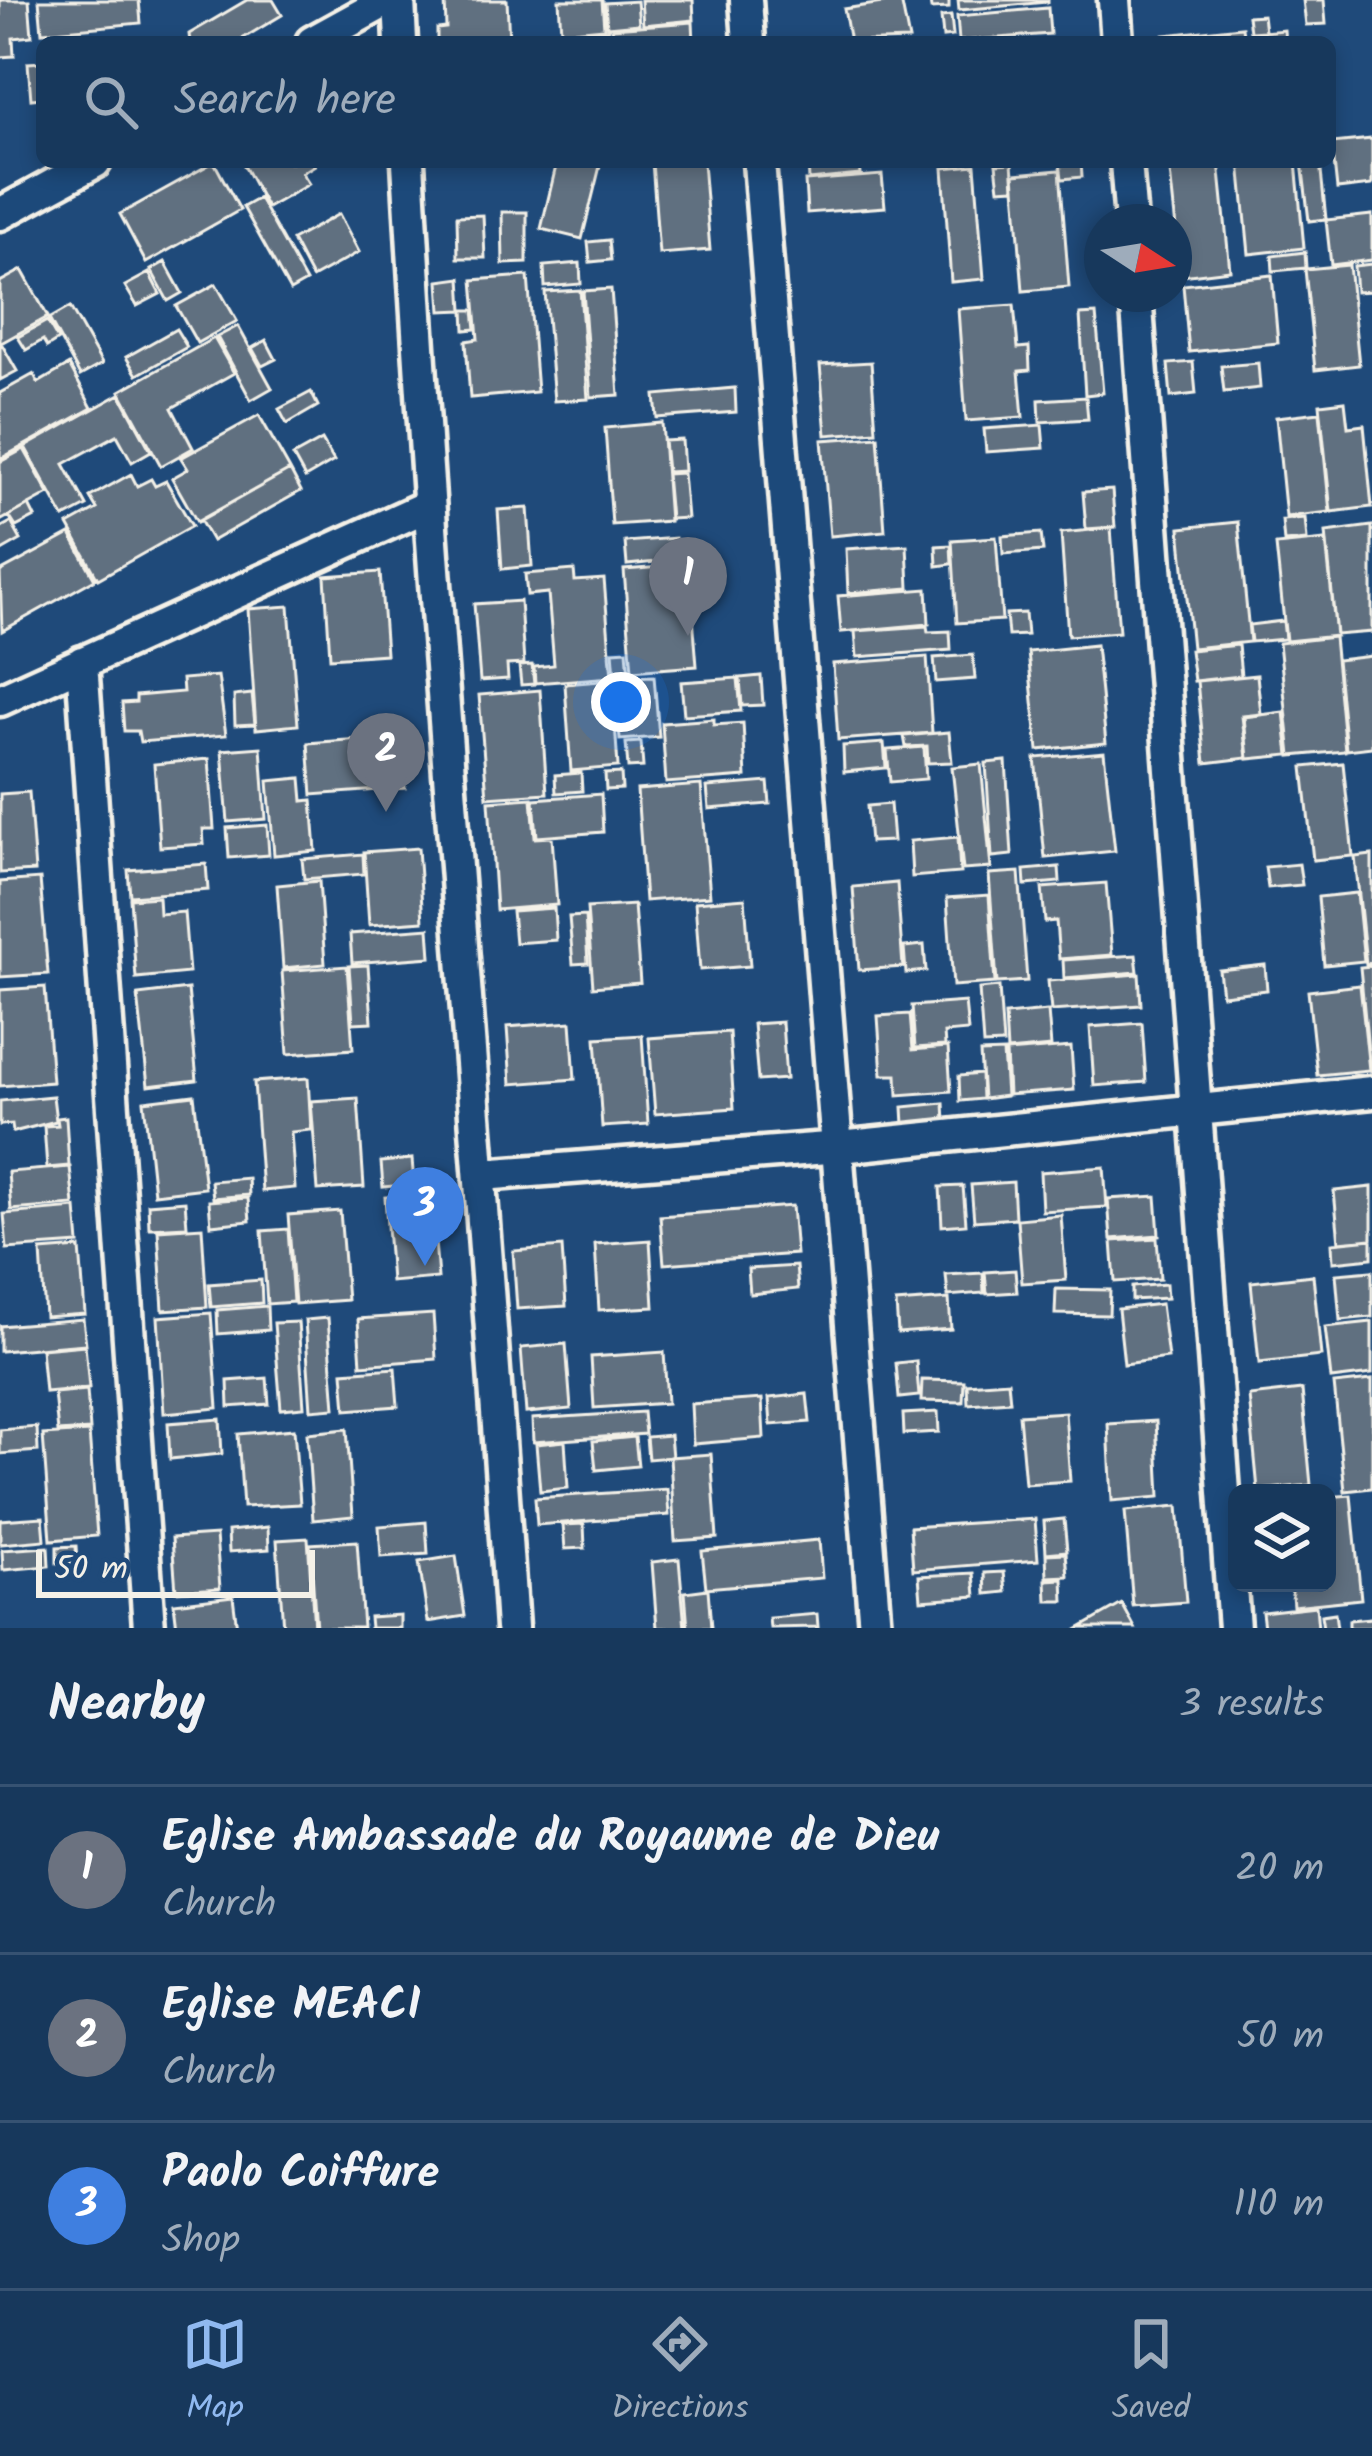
<!DOCTYPE html>
<html lang="en">
<head>
<meta charset="utf-8">
<style>
  :root { --surface:#17385c; --page:#203f62; --text:#f1f3f6; --muted:#9eacbb; --line:#365272; --accent:#90b9f0 }
  body { margin:0; font-family:Kalam,sans-serif; background:var(--page); color:var(--text) }
  .controls { position:absolute; right:36px; bottom:36px; display:grid; overflow:hidden; border-radius:18px; box-shadow:0 6px 18px #0003 }
  .controls button { width:108px; height:108px; display:grid; place-items:center; padding:0; border:0; border-bottom:3px solid var(--line); background:var(--surface); color:var(--text); font:60px sans-serif }
  .compass { position:absolute; left:1084px; top:204px; width:108px; height:108px; border-radius:50%; background:var(--surface); box-shadow:0 6px 18px #0003; rotate:102deg }
  .scale { position:absolute; left:36px; bottom:30px; width:279px; box-sizing:border-box; padding-left:12px; border:6px solid #f4f1e8; border-top:0; font-size:33px; line-height:42px; white-space:nowrap; color:#f4f1e8; -webkit-text-stroke:9px #1f4a7a; paint-order:stroke }
  .you { position:absolute; left:621px; top:702px; width:42px; height:42px; margin:-30px; border:9px solid #fff; border-radius:50%; background:#1a73e8; box-shadow:0 0 0 18px #1a73e833 }
  .badge { display:grid; place-items:center; width:78px; height:78px; border-radius:50%; background:var(--accent); color:#fff; font-size:39px; font-weight:700 }
  .pin { position:absolute; translate:-50% -99px; filter:drop-shadow(0 3px 6px #0008) }
  .pin::after { content:''; position:absolute; top:63px; width:42px; height:36px; background:inherit; clip-path:polygon(0 0,100% 0,50% 100%) }
  .list { margin:0; padding:0; list-style:none }
  h2 { display:flex; justify-content:space-between; align-items:center; height:156px; margin:0; padding:0 48px; font-size:51px }
  h2 small { font-size:39px; font-weight:400; color:var(--muted) }
  .list li { display:grid; grid-template-columns:78px 1fr auto; gap:36px; align-items:center; box-sizing:border-box; height:168px; padding:0 48px; border-top:3px solid var(--line) }
  .list b { display:block; font-size:45px; white-space:nowrap }
  .list p { margin:0; font-size:39px; white-space:nowrap; color:var(--muted) }
  .list em { font-size:39px; font-style:normal; color:var(--muted) }
  .icon { flex:none; width:66px; height:66px; fill:none; stroke:currentColor; stroke-width:2; stroke-linecap:round; stroke-linejoin:round }
  .map { position:relative; flex:none; width:1372px; height:1628px; overflow:hidden }
  .search { position:absolute; background:var(--surface); box-shadow:0 6px 18px #0003; left:36px; right:36px; top:36px; height:132px; display:flex; align-items:center; gap:30px; box-sizing:border-box; padding:0 42px; border-radius:18px; color:var(--muted); font-size:45px }
  .sheet { height:660px; background:var(--surface) }
  nav { display:flex; justify-content:space-around; align-items:center; box-sizing:border-box; height:168px; border-top:3px solid var(--line); background:var(--surface); font-size:33px; color:var(--muted) }
  nav a { display:grid; justify-items:center; gap:6px }
  nav .on { color:var(--accent) }
  .map>svg:first-child { display:block }
  .building { fill:#606f80; stroke:#f4f1e8; stroke-width:3 }
  .lines { fill:none; stroke-linecap:round; stroke-linejoin:round }
  .street-casing { stroke:#f4f1e8; stroke-width:39 }
  .street { stroke:#1f4a7a; stroke-width:30 }
</style>
</head>
<body>
<div class="map">
<svg width="1372" height="1628" viewBox="0 0 1372 1628">
  <rect width="100%" height="100%" fill="#1f4a7a"/>
  <filter id="ink" filterUnits="userSpaceOnUse"><feTurbulence type="fractalNoise" baseFrequency=".00833" numOctaves="2"/><feDisplacementMap in="SourceGraphic" scale="24" xChannelSelector="R" yChannelSelector="G"/><feConvolveMatrix kernelMatrix="1 2 1 2 8 2 1 2 1" color-interpolation-filters="sRGB"/></filter>
  <g filter="url(#ink)">
    <path class="building" d="M0 0H29L32 36 13 38 14 56 0 57Z
      M39 0H139L141 23 42 32Z
      M247 0H273L282 15 237 42H190L189 34Z
      M445 0H507L509 42H437V29L446 28Z
      M559 0H602L604 28 561 32Z
      M641 0H693L694 20 643 25Z
      M901 0 909 40 850 42 844 9Z
      M930 0H949V8L931 9Z
      M958 0H1048V2L959 10Z
      M1303 0H1324L1326 24 1306 25Z
      M637 1 639 24 607 27 605 3Z
      M1048 8 1050 34 959 41 957 16Z
      M1263 15 1265 31 1250 32 1248 16Z
      M951 16 953 36 943 37 941 17Z
      M693 22 694 42H613L612 28Z
      M1242 27 1244 42H1165L1164 35Z
      M608 30 609 42H565L564 34Z
      M1284 30 1285 42H1262L1261 32Z
      M42 62V98L31 99 28 63Z
      M1372 139V185L1337 189 1332 143Z
      M214 162 240 210 146 263 120 214Z
      M242 162H313L315 165 302 173 309 184 267 208Z
      M557 162H601L582 239 541 229Z
      M652 162H703L710 250 659 254Z
      M808 162H859L860 175 809 180Z
      M1060 162H1081L1082 177 1062 179Z
      M1169 162H1219L1230 270 1181 276Z
      M1240 162H1296L1304 248 1249 254Z
      M1302 162H1320L1326 219 1309 221Z
      M1012 163 1014 188 999 189 996 164Z
      M975 165 984 279 951 282 943 168Z
      M1060 170 1069 287 1023 291 1014 174Z
      M882 175 885 207 807 213 805 181Z
      M259 198 306 282 290 291 243 207Z
      M502 212H527V263L503 264Z
      M339 214 359 252 312 278 292 240Z
      M483 215 485 258H458L457 216Z
      M1372 215V260L1331 265 1326 220Z
      M609 240 611 260 590 262 588 242Z
      M1305 252 1306 268 1273 271 1272 256Z
      M165 262 182 293 168 301 151 270Z
      M580 263 581 284 545 287 544 266Z
      M1372 264V291L1356 292 1354 266Z
      M1349 265 1359 365 1315 370 1305 269Z
      M22 270 48 317 1 343 17 371 0 380V282Z
      M149 273 160 294 137 306 125 286Z
      M1272 275 1278 343 1189 352 1183 285Z
      M528 276 537 392 470 398 466 341 478 339 473 280Z
      M461 278 463 310 441 311 439 281Z
      M216 284 237 321 197 343 176 306Z
      M611 289 619 395 591 397 583 291Z
      M580 290 588 399 554 401 545 292Z
      M1014 305 1018 348 1029 347 1030 370 1019 371 1023 417 966 421 958 309Z
      M70 307 102 364 80 376 49 319Z
      M464 310H474L476 329 465 330Z
      M1096 314 1103 393 1085 395 1080 315Z
      M47 321 58 340 47 347 43 340 26 350 18 337Z
      M238 326 272 388 251 400 217 337Z
      M176 329 187 347 137 375 126 357Z
      M214 338 234 373 172 408 193 448 161 466 120 391Z
      M266 340 276 359 262 366 252 348Z
      M871 362 876 431 826 435 820 365Z
      M1193 362 1196 394 1171 397 1168 364Z
      M1258 363 1260 388 1224 392 1221 366Z
      M69 365 92 408 0 459V393L34 374 38 383Z
      M735 388 736 412 657 418 655 395Z
      M311 392 318 406 287 424 279 409Z
      M120 394 151 451 132 462 117 435 64 464 87 506 64 518 25 447Z
      M1086 397 1088 419 1040 422 1039 400Z
      M1345 401 1348 427 1364 425 1372 507 1331 512 1320 404Z
      M1320 412 1330 512 1286 517 1276 417Z
      M259 415 290 470 197 522 172 478 188 469 181 458Z
      M662 423 669 521 612 525 605 428Z
      M1042 425 1044 448 986 452 984 429Z
      M878 436 885 531 830 536 822 440Z
      M322 440 334 461 305 478 293 456Z
      M682 440 684 471 667 472 664 441Z
      M24 449 49 494 0 521V462Z
      M290 470 301 491 212 541 200 520Z
      M683 473 687 518 670 519 666 474Z
      M131 474 137 486 151 479 155 486 166 481 192 526 98 579 68 525 97 509 90 497Z
      M1112 490 1115 527 1086 529 1083 492Z
      M29 505 35 517 16 527 9 516Z
      M528 508 532 566 502 569 498 510Z
      M1305 518 1307 540 1284 542 1282 520Z
      M11 522 21 540 0 552V528Z
      M1238 522 1250 642 1192 648 1180 528Z
      M1372 526V632L1336 635 1326 532Z
      M1111 528 1119 632 1068 636 1061 533Z
      M1041 533 1043 551 1003 554 1002 536Z
      M70 534 95 579 2 631 0 572Z
      M996 537 1002 620 957 623 952 540Z
      M675 538 676 560 627 565 625 542Z
      M1326 540 1336 636 1286 641 1276 545Z
      M907 545 909 588 848 593 846 549Z
      M951 545 952 564 937 566 936 546Z
      M689 565 697 666 632 671 624 570Z
      M574 570 575 581 604 579 612 677 535 683 534 667 554 665 548 593 527 595 525 574Z
      M380 572 386 654 330 658 325 576Z
      M927 589 929 624 841 632 838 596Z
      M520 601 524 664 507 665 508 679 480 681 474 604Z
      M289 606 298 725 256 729 248 609Z
      M1025 613 1027 635 1008 636 1006 614Z
      M1283 621 1285 639 1251 642 1249 625Z
      M927 626 928 632 950 631 951 650 857 657 855 631Z
      M1334 637 1345 751 1291 756 1279 643Z
      M1096 645 1106 743 1038 750 1028 652Z
      M1238 645 1241 676 1194 681 1190 650Z
      M627 650 629 677 654 676 659 737 620 740 613 651Z
      M973 655 975 679 936 682 934 658Z
      M1372 656V747L1346 750 1337 660Z
      M927 657 932 733 838 740 833 664Z
      M532 665 534 684 521 685 519 666Z
      M1257 675 1261 714 1242 716 1247 758 1205 763 1197 681Z
      M218 676 226 735 140 742 138 731H124L122 703 136 702V696L183 692 182 679Z
      M761 676 763 705 742 706 740 678Z
      M738 678 741 711 684 715 681 682Z
      M612 680 618 767 571 771 565 684Z
      M540 690 547 793 487 797 479 695Z
      M252 694 255 724 235 725 234 696Z
      M1284 712 1289 755 1248 759 1244 717Z
      M714 719V725L743 723 746 777 666 783 662 723Z
      M949 732 952 762 928 763 927 746 906 747 904 736Z
      M400 736 405 788 312 795 308 743Z
      M641 742 643 767 628 768 626 743Z
      M884 743 886 768 844 772 843 746Z
      M261 747 266 819 228 822 222 750Z
      M924 747 926 779 890 782 887 750Z
      M1104 752 1115 851 1045 858 1035 758Z
      M209 759 214 829H203L204 844 160 847 154 764Z
      M1006 761 1012 855 992 857 986 763Z
      M1343 763 1353 856 1313 860 1303 767Z
      M981 764 991 868 963 870 952 767Z
      M581 773 582 791 556 793 555 775Z
      M621 773 622 789 606 790 605 774Z
      M301 778 303 801 312 800 316 851 274 855 268 781Z
      M768 782 770 804 709 809 707 787Z
      M701 785 710 896 645 901 637 790Z
      M29 792 35 871 0 873V794Z
      M601 794 603 832 537 837 534 799Z
      M532 798 535 838 552 837 557 905 496 910 489 801Z
      M890 804 893 841 870 842 867 806Z
      M267 825 269 855 229 858 227 828Z
      M958 837 960 873 912 877 910 841Z
      M418 848 423 921 369 925 364 852Z
      M363 854 364 874 304 879 302 859Z
      M1372 855V963L1366 964 1355 857Z
      M206 864 208 890 130 896 128 870Z
      M1299 864 1302 885 1268 888 1265 867Z
      M1059 867 1060 882 1025 885 1024 870Z
      M1019 872 1027 981 997 983 989 874Z
      M40 879 48 974 0 977V882Z
      M319 881 325 964 283 968 277 885Z
      M897 883 903 967 859 970 853 887Z
      M1106 883 1112 955 1059 959 1056 921 1045 922 1042 888Z
      M1357 893 1364 961 1324 965 1318 897Z
      M989 895 995 983 953 986 947 898Z
      M158 897 159 914 184 912 189 973 136 978 130 899Z
      M745 898 750 966 700 970 695 902Z
      M634 905 640 983 593 987 587 908Z
      M554 908 556 940 515 943 512 911Z
      M585 916 588 963 573 964 569 917Z
      M429 928 431 957 352 963 350 934Z
      M924 945 926 971 906 973 904 947Z
      M1136 955 1138 972 1064 978 1063 960Z
      M368 965 372 1022 353 1023 349 966Z
      M1265 965 1267 990 1222 995 1219 970Z
      M347 966 353 1049 288 1054 282 971Z
      M1372 966V1070L1370 1071 1360 967Z
      M1139 974 1141 1005 1051 1011 1048 981Z
      M1360 985 1369 1070 1317 1075 1308 991Z
      M45 987 52 1082 0 1086V990Z
      M999 987 1003 1044 983 1045 979 989Z
      M188 989 197 1080 148 1086 138 995Z
      M965 1002 968 1031 944 1033 945 1046 915 1048 912 1006Z
      M1048 1011 1051 1047 1007 1051 1005 1015Z
      M910 1014 913 1050 948 1047 951 1091 898 1095 897 1075H882L878 1016Z
      M571 1022 575 1079 511 1084 507 1027Z
      M782 1022 786 1079 758 1081 753 1024Z
      M1142 1023 1146 1082 1094 1086 1090 1027Z
      M729 1032 734 1108 655 1114 649 1038Z
      M642 1035 648 1124 602 1127 596 1038Z
      M1071 1047 1074 1090 1008 1095 1006 1052Z
      M1003 1052 1006 1096 983 1099 980 1053Z
      M981 1074 982 1099 960 1101 959 1076Z
      M308 1078 311 1130 291 1132 295 1188 262 1191 254 1082Z
      M194 1095 205 1188 154 1194 144 1101Z
      M53 1096 56 1121 13 1132 12 1124 0 1125V1101Z
      M358 1098 364 1187 318 1190 311 1101Z
      M944 1103 945 1122 904 1125 903 1107Z
      M66 1117 69 1166 47 1168 44 1126 58 1125 57 1118Z
      M412 1159 414 1184 383 1187 381 1162Z
      M70 1167 74 1205 11 1210 8 1172Z
      M1104 1167 1107 1207 1042 1211 1040 1172Z
      M248 1178 249 1195 213 1198 211 1181Z
      M1013 1182 1015 1218 974 1221 971 1185Z
      M963 1186 966 1224 942 1226 940 1187Z
      M1372 1187V1239L1339 1242 1334 1191Z
      M431 1193 438 1278 391 1282 385 1197Z
      M1156 1196 1159 1235 1111 1239 1108 1199Z
      M248 1198 250 1221 211 1225 209 1201Z
      M185 1201 187 1226 149 1228 148 1204Z
      M792 1206 796 1254 664 1264 660 1216Z
      M76 1208 79 1244 7 1249 4 1214Z
      M340 1211 347 1300 295 1304 288 1215Z
      M1061 1215 1066 1280 1022 1283 1017 1219Z
      M202 1227 207 1307 163 1310 158 1230Z
      M288 1229 293 1302 267 1304 262 1231Z
      M1157 1238 1160 1279 1115 1282 1112 1241Z
      M1372 1239V1258L1333 1262 1332 1243Z
      M650 1240 654 1307 599 1310 595 1244Z
      M562 1247 566 1306 517 1309 513 1251Z
      M80 1248 85 1314 45 1317 41 1251Z
      M796 1266 798 1289 750 1294 748 1269Z
      M1015 1270 1017 1292 987 1294 985 1272Z
      M1372 1271V1317L1340 1320 1336 1274Z
      M983 1273 984 1293 948 1296 946 1275Z
      M1313 1275 1321 1356 1259 1363 1251 1282Z
      M261 1280 262 1303 211 1307 209 1284Z
      M1166 1284 1167 1298 1132 1300V1287Z
      M1056 1289 1110 1290 1109 1315 1055 1314Z
      M949 1299 951 1329 898 1333 896 1303Z
      M1161 1304 1168 1358 1124 1364 1118 1309Z
      M267 1306 268 1330 218 1334 217 1310Z
      M211 1313 218 1408 164 1413 158 1317Z
      M433 1314 436 1359 361 1365 358 1319Z
      M328 1318 335 1408 311 1410 305 1320Z
      M83 1319 86 1344 0 1351V1326Z
      M298 1322 304 1407 281 1409 274 1323Z
      M1372 1322V1374L1331 1379 1325 1327Z
      M566 1344 571 1409 526 1413 521 1348Z
      M85 1345 89 1388 45 1392 41 1349Z
      M664 1352 667 1403 594 1408 591 1357Z
      M916 1361 919 1396 899 1398 896 1363Z
      M395 1368 398 1406 346 1410 343 1372Z
      M267 1378 269 1404 229 1407 228 1381Z
      M922 1380 964 1381 963 1402 921 1401Z
      M1372 1380V1488L1345 1491 1334 1384Z
      M1008 1381 1010 1401 968 1404 967 1384Z
      M87 1390 90 1430 58 1432 54 1393Z
      M1302 1390 1311 1485 1258 1490 1249 1396Z
      M807 1394 810 1422 771 1425 769 1398Z
      M762 1399 764 1438 693 1444 691 1404Z
      M643 1412 645 1434 533 1442 532 1419Z
      M938 1412 939 1432 904 1434 903 1414Z
      M1065 1412 1070 1481 1025 1484 1019 1415Z
      M220 1419 222 1454 170 1459 168 1423Z
      M1156 1421 1160 1497 1112 1501 1108 1424Z
      M37 1427 38 1451 0 1454V1430Z
      M294 1429 300 1504 243 1507 238 1434Z
      M347 1429 353 1516 313 1520 307 1433Z
      M89 1432 97 1536 51 1540 43 1435Z
      M670 1435 672 1457 648 1459 646 1437Z
      M635 1437 638 1466 596 1470 593 1441Z
      M565 1441 568 1488 540 1491 536 1444Z
      M711 1454 717 1538 675 1541 670 1457Z
      M667 1489 669 1515 537 1525 535 1498Z
      M1351 1495 1361 1599 1293 1606 1291 1583H1327V1497Z
      M1178 1506 1186 1602 1133 1606 1125 1511Z
      M43 1517 45 1540 0 1544V1520Z
      M1035 1519 1038 1560 913 1570 910 1527Z
      M1064 1519 1067 1551 1046 1553 1044 1521Z
      M426 1522 428 1554 381 1557 379 1526Z
      M584 1524 585 1548 565 1549 563 1525Z
      M268 1527 269 1549 229 1552 228 1531Z
      M216 1535 220 1588 176 1591 172 1538Z
      M308 1538 314 1628H283L277 1540Z
      M819 1540 822 1578 706 1588 702 1551Z
      M357 1541 363 1628H316L310 1544Z
      M76 1546 77 1562 57 1563V1547Z
      M48 1547 49 1566 3 1570 2 1550Z
      M1066 1553 1068 1576 1047 1577 1046 1554Z
      M456 1556 465 1616 428 1622 419 1562Z
      M679 1559 685 1628H657L652 1562Z
      M1004 1572 1006 1592 986 1594 985 1573Z
      M974 1573 976 1596 921 1600 919 1576Z
      M1063 1579 1064 1601H1047L1046 1580Z
      M708 1589 711 1628H688L685 1592Z
      M233 1596 237 1628H177L174 1603Z
      M1122 1604 1135 1628H1080Z
      M1316 1606 1318 1628H1264L1262 1612Z
      M1335 1613 1337 1628H1323L1321 1615Z
      M817 1614 818 1627 770 1628 769 1618Z
      M400 1615V1628H370L369 1617Z
      M1372 1618V1628H1349V1620Z"/>
    <g class="lines">
      <defs>
        <path id="street" d="M399 0 401 42
          M746 0 749 42
          M1114 0 1117 42
          M312 42 388 0
          M408 162C435 651 480 1139 512 1628
          M759 162 875 1628
          M1126 162 1131 222
          M0 214 95 162
          M1136 294 1234 1628
          M82 662 149 1628
          M0 700 427 506
          M482 1175 840 1147 1372 1092"/>
      </defs>
      <use href="#street" class="street-casing"/>
      <use href="#street" class="street"/>
    </g>
  </g>
</svg>
<div class="controls">
<button><svg class="icon" aria-label="layers" viewBox="0 0 24 24"><path d="M12 4l9 5-9 5-9-5zM3 14l9 5 9-5"/></svg></button>
</div>
<svg class="compass" viewBox="-18 -18 36 36"><path d="M0-13l5 13h-10z" fill="#e53935"/><path d="M0 13l5-13h-10z" fill="#9eacbb"/></svg>
<div class="scale">50 m</div>
<div class="you"></div>
<div class="pin badge" style="left:688px;top:636px;background:#6b7280">1</div>
<div class="pin badge" style="left:386px;top:812px;background:#6b7280">2</div>
<div class="pin badge" style="left:425px;top:1266px;background:#3f7fe0">3</div>
<div class="search"><svg class="icon" aria-label="search" viewBox="0 0 24 24"><circle cx="10" cy="10" r="6"/><path d="M15 15l6 6"/></svg>Search here</div>
</div>
<section class="sheet">
<h2>Nearby<small>3 results</small></h2>
<ul class="list">
<li><span class="badge" style="background:#6b7280">1</span><div><b>Eglise Ambassade du Royaume de Dieu</b><p>Church</p></div><em>20 m</em></li>
<li><span class="badge" style="background:#6b7280">2</span><div><b>Eglise MEACI</b><p>Church</p></div><em>50 m</em></li>
<li><span class="badge" style="background:#3f7fe0">3</span><div><b>Paolo Coiffure</b><p>Shop</p></div><em>110 m</em></li>
</ul>
</section>
<nav>
<a class="on"><svg class="icon" aria-label="map" viewBox="0 0 24 24"><path d="M3 6l6-2 6 2 6-2v14l-6 2-6-2-6 2zM9 4v14M15 6v14"/></svg>Map</a>
<a><svg class="icon" aria-label="directions" viewBox="0 0 24 24"><path d="M12 3l9 9-9 9-9-9zM9 14v-3h6M13 9l2 2-2 2"/></svg>Directions</a>
<a><svg class="icon" aria-label="saved" viewBox="0 0 24 24"><path d="M7 4h10v16l-5-4-5 4z"/></svg>Saved</a>
</nav>
</body>
</html>
